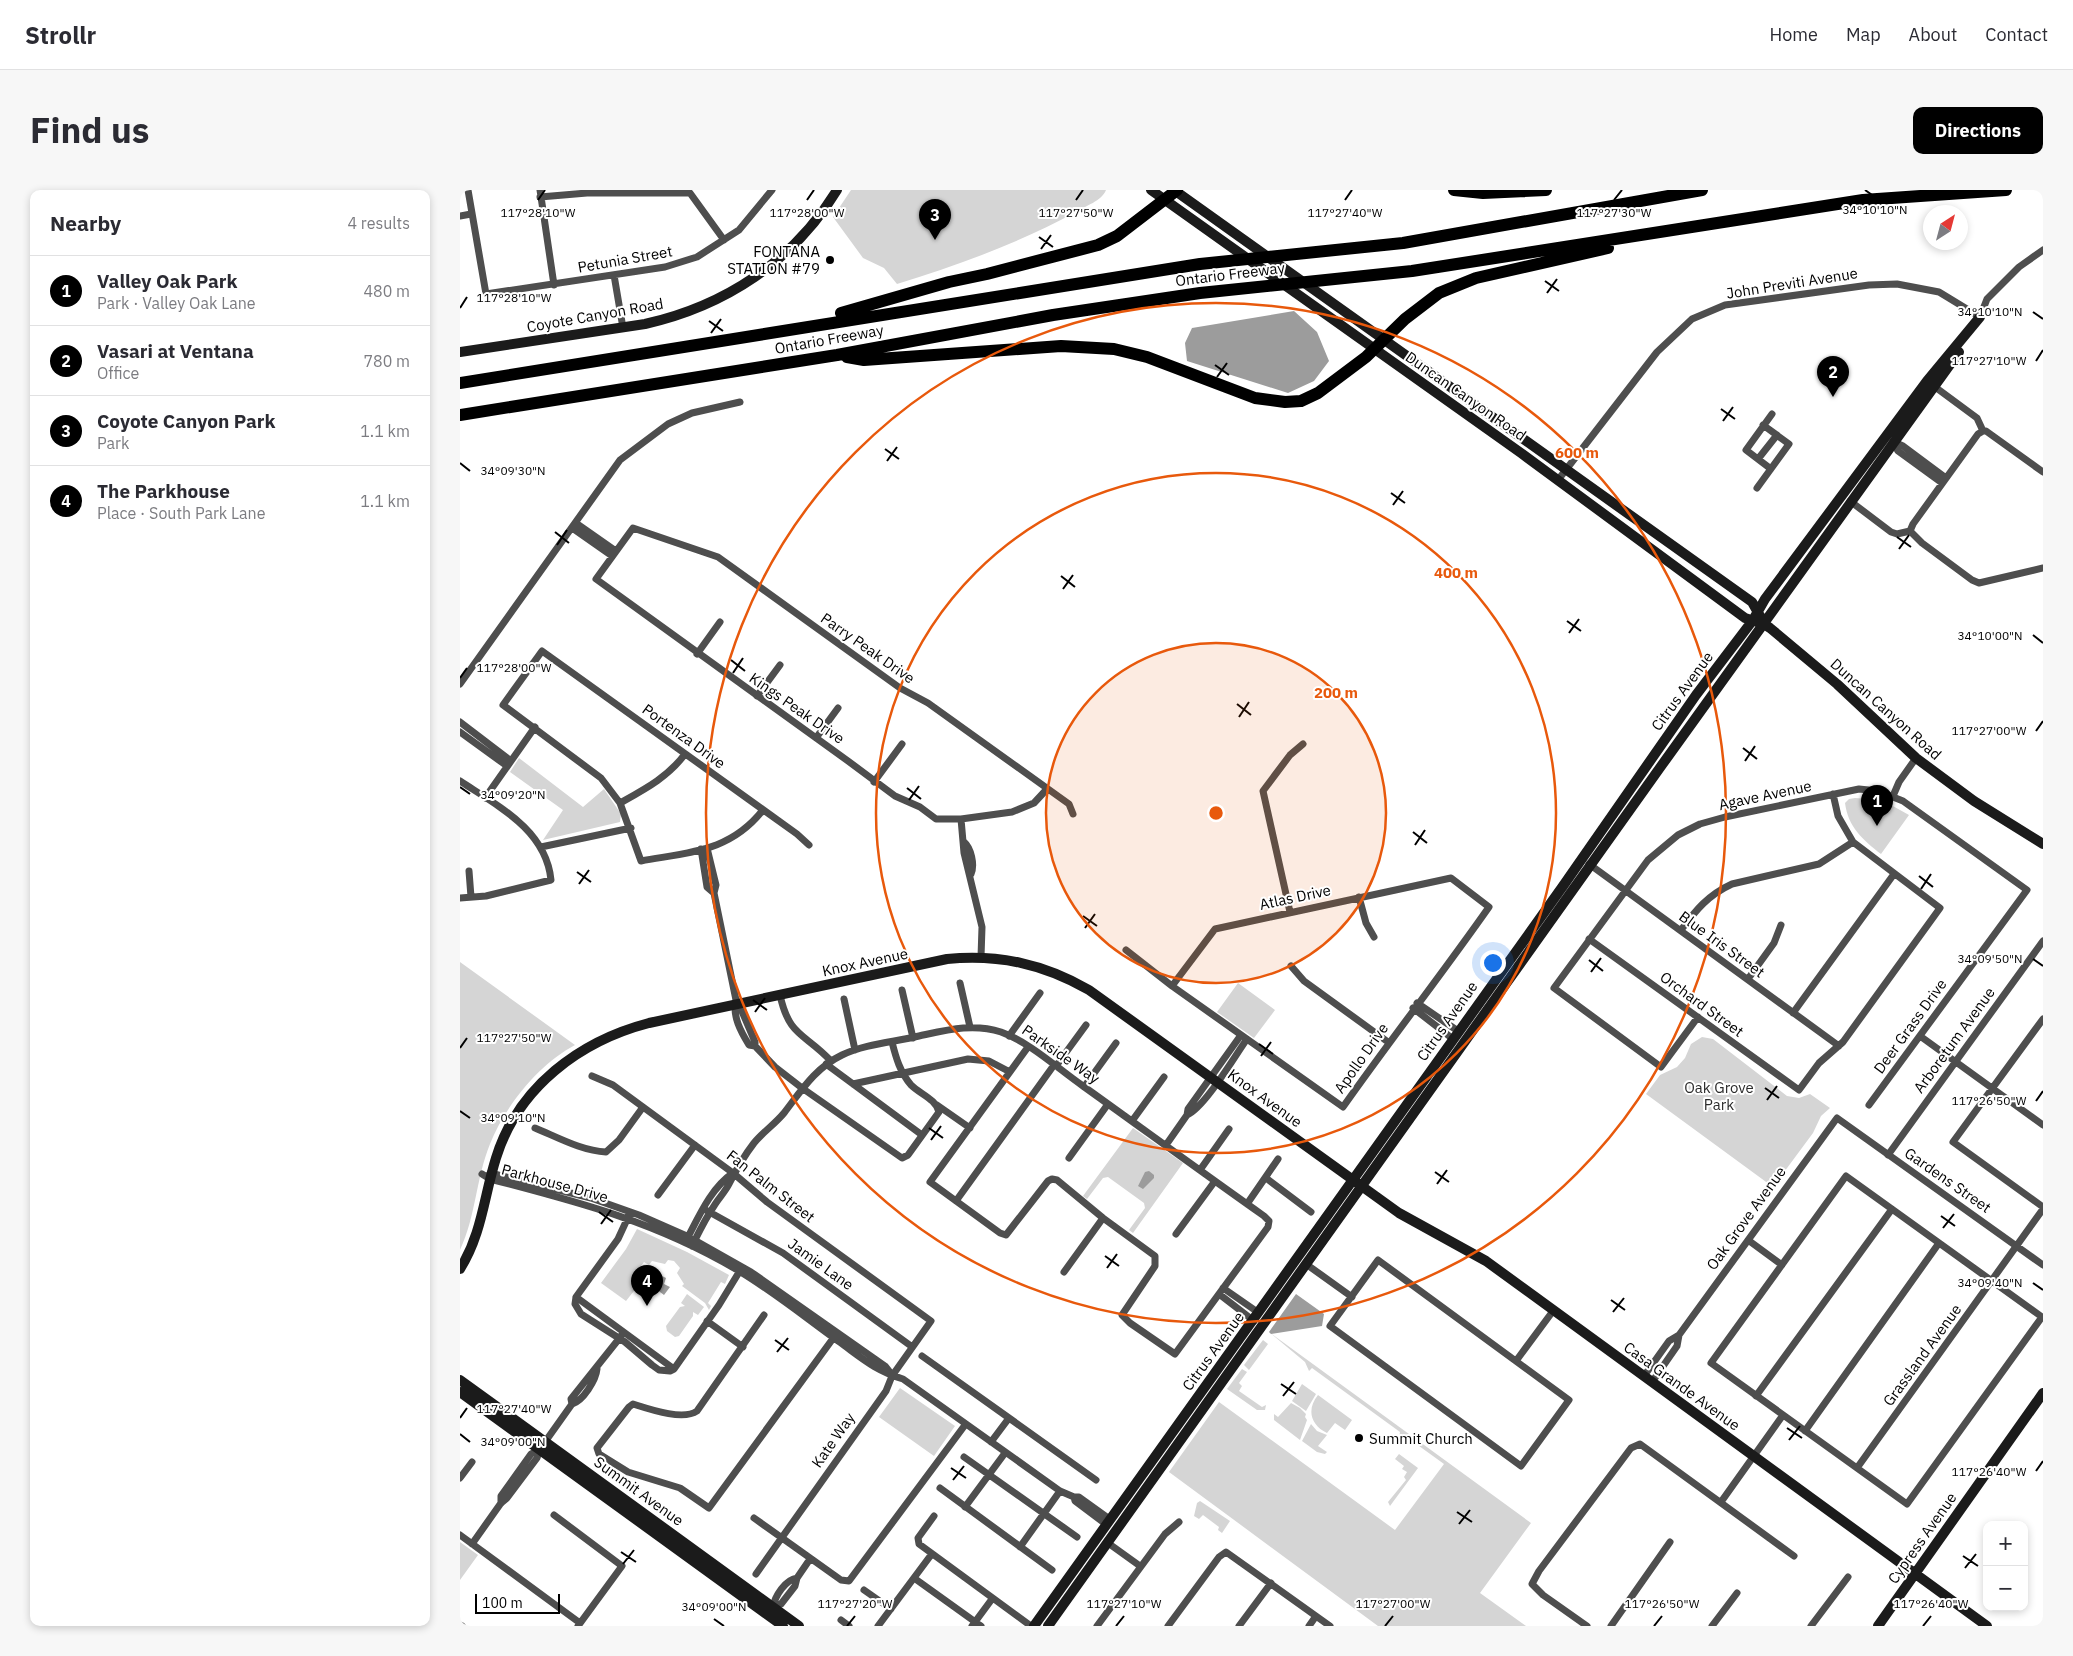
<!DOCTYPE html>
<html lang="en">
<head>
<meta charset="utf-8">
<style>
  :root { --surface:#fff; --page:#f7f7f7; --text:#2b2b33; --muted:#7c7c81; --line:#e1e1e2; --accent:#000 }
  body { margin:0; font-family:"IBM Plex Sans",sans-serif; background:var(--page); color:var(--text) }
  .controls { position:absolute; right:15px; bottom:15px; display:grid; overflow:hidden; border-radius:10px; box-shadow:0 2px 8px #0003 }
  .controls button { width:45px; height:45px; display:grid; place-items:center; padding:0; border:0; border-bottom:1px solid var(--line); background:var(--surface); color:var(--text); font:25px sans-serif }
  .compass { position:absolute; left:1463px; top:15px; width:45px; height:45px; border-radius:50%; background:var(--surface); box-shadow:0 2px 8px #0003; rotate:36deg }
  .scale { position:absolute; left:15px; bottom:12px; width:85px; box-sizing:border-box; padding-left:5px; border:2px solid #000; border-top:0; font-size:14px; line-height:18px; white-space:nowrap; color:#000; -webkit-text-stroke:4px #fff; paint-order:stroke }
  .you { position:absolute; left:1032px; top:772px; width:18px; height:18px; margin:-12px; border:4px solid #fff; border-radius:50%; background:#1a73e8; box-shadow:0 0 0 8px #1a73e833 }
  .badge { display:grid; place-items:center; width:32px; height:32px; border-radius:50%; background:var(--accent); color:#fff; font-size:16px; font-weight:700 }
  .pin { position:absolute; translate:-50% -41px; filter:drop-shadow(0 1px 2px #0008) }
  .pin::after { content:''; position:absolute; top:26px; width:18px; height:15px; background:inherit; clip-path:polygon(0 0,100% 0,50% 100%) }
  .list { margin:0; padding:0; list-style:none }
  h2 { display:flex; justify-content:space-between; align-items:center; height:65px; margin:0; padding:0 20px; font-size:21px }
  h2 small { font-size:16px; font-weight:400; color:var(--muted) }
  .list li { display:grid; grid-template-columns:32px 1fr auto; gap:15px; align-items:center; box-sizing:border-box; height:70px; padding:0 20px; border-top:1px solid var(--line) }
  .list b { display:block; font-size:19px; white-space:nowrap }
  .list p { margin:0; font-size:16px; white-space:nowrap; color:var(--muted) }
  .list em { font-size:16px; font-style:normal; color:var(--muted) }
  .map { position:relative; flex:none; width:1583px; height:1436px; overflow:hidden; border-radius:10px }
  header { display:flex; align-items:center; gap:30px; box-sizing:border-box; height:70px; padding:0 25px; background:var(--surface); border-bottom:1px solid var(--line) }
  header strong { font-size:24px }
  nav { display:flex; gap:28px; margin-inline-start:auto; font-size:18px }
  .intro { display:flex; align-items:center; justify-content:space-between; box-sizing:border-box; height:120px; padding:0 30px }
  h1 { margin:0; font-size:35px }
  .button { padding:12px 22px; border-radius:10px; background:var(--accent); color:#fff; font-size:18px; font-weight:700 }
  main { display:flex; gap:30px; padding:0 30px }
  aside { flex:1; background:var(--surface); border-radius:10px; box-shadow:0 2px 8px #0003 }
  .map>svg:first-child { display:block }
  .green { fill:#d5d5d5 }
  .water { fill:#9c9c9c }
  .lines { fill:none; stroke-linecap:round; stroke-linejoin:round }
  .street { stroke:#4e4e4e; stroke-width:7 }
  .secondary { stroke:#1b1b1b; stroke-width:10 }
  .highway { stroke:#000; stroke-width:12 }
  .ticks { fill:none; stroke:#000; stroke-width:2 }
  .ring { fill:none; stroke:#e8590c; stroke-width:2.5 }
  .poi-dot { fill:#000; stroke:#fff; stroke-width:2 }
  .labels { text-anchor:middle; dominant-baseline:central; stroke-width:4; stroke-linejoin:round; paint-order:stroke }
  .poi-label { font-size:15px; fill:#000; stroke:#fff; text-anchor:end }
  .street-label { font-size:15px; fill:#000; stroke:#fff }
  .park-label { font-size:15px; fill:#2c2c2c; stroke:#fff }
  .ticks-label { font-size:12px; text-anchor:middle; fill:#000; stroke:#fff; stroke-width:4; stroke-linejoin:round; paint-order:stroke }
  .centre { fill:#e8590c; stroke:#fff; stroke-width:2.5 }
  .ring-label { font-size:15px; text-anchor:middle; font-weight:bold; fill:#e8590c; stroke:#fff; stroke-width:4; stroke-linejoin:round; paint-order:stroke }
</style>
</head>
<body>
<header>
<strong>Strollr</strong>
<nav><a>Home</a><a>Map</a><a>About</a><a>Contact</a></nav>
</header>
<div class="intro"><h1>Find us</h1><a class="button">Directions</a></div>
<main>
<aside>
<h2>Nearby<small>4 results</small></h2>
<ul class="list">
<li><span class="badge">1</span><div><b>Valley Oak Park</b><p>Park · Valley Oak Lane</p></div><em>480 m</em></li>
<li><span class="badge">2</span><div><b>Vasari at Ventana</b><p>Office</p></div><em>780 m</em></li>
<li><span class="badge">3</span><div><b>Coyote Canyon Park</b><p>Park</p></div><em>1.1 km</em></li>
<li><span class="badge">4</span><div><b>The Parkhouse</b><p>Place · South Park Lane</p></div><em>1.1 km</em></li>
</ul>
</aside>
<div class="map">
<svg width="1583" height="1436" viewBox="0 0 1583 1436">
  <rect width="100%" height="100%" fill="#fff"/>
  <path class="green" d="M391 0H646C642 11 625 16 616 22 559 53 499 75 437 94L424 78 403 68 373 27Z
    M59 568 123 617 144 599 161 624 160 632 83 650 103 620 50 582Z
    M1395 608 1422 610 1449 625 1421 664C1403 650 1388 637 1385 613L1389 609Z
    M0 772 115 855C79 874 45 916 30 954 16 988 16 1026 0 1060Z
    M778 793 815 820 794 848 757 822Z
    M1242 847 1253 849 1327 906 1339 908 1350 904 1370 918 1361 926 1353 943 1313 997 1186 904 1200 885 1217 877 1225 868 1231 854Z
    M673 938 723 973 673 1043 669 1040 685 1018 684 1013 648 987 643 988 627 1009 623 1006Z
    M177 1039 227 1062 269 1085 265 1094 261 1092 248 1113 251 1116 249 1120 245 1113 222 1096 224 1094 217 1083 220 1078 214 1071 208 1070 205 1074 192 1071 189 1075 184 1072 175 1084 178 1086 177 1088 181 1092 166 1111 141 1093 166 1059Z
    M227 1104 244 1117 238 1125 233 1122V1126L219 1146 215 1147 207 1141 206 1136 220 1117 225 1116 221 1113Z
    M809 1142 1071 1333 1020 1403 1066 1436H918L709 1282 759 1212 935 1340 984 1274 948 1248 944 1251 939 1247 940 1242 852 1178 849 1181 845 1172Z
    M803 1150 808 1154 789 1180 784 1175Z
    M782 1179 787 1182 779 1193 782 1196 779 1201 802 1217 806 1215 805 1220H797L767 1199Z
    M842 1194 856 1204 846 1221 832 1211Z
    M440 1198 495 1236 474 1266 419 1227Z
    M858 1205 892 1230 885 1240 875 1233 867 1243C851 1235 846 1220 858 1205Z
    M831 1213 840 1218 846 1224 845 1227 847 1230 840 1250 814 1230V1224L818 1227Z
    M851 1234 857 1241 867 1245 858 1256 867 1262 865 1264 857 1262 842 1251Z
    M939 1264 958 1278 930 1316 928 1312 946 1290 944 1287 947 1282 942 1279 944 1276 935 1269Z
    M740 1311 770 1331 762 1343 758 1340 759 1337 743 1325 739 1329 734 1326 737 1313Z
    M0 1352 18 1365 0 1390Z"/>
  <path class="water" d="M834 121 857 142 869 171 854 191 828 203 727 171 725 153 732 138Z
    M689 981 694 985V988L683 999 678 996 685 982Z
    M194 1085 197 1090 202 1086 206 1088 204 1094 210 1097 204 1105 188 1093Z
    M836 1104 864 1124 862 1136 811 1144 809 1142Z"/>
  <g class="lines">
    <path class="street" d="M8 0 26 104 205 77 237 67 279 40 312 0
      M80 0 94 95
      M80 7 127 3H230L264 50
      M0 26 11 24
      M154 85 163 138
      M1471 194 1517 228 1523 241
      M1523 241H1526L1583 282
      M1433 252 1438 261 1482 293
      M1434 252 1443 256 1486 288
      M1298 269 1317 245
      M1311 279 1286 260 1312 224
      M1098 290 1197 162 1232 129 1265 115 1409 95 1437 94 1479 102 1520 127 1527 109 1559 77 1583 60
      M1297 298 1329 254 1303 235
      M1390 311 1431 342 1437 344 1450 341
      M116 333 156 361
      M112 338 152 366
      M1450 341 1462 353 1512 390 1519 393 1583 378
      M1450 341 1453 334 1518 244 1523 241
      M237 464 260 432
      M0 494 160 270 208 234 232 223 280 212
      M297 506 320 475
      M0 532 51 571
      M0 542 47 576
      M356 548 378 518
      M0 591C38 616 86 640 91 690L26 706 0 708
      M414 592 442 554
      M587 599 574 613 552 622 501 629H476L460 617 435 606 388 571 136 389 173 338 258 367 440 498 468 513 609 614 613 624
      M1433 606 1439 592 1456 568
      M25 608 75 537
      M160 613C185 599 208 587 225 564
      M303 620C270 662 230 662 181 671L160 613 141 588 43 515 82 461 337 644 349 655
      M501 629 504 663 522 737 521 767
      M504 652C511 658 515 675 511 684
      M81 657 171 638
      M241 659 247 697 254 703 256 695 247 658
      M1129 674 1379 856
      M9 681 11 707
      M254 703 276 810C272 826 281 842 289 855L295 856 315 877 342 898 442 968 448 965 479 922C476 909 460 904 451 895 440 882 436 868 432 852
      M899 707 906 733 914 747
      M830 722 803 601 830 565 843 554
      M1221 740C1236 720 1248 705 1272 694L1359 674 1393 652
      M1129 749 1339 900 1359 873 1383 852 1480 718 1393 652 1378 626 1373 604
      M666 760 712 796 883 917C931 849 982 784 1029 717L991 688 755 739 712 796
      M831 776 844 791 928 852
      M1288 789 1314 753 1321 735
      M500 793 510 837
      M442 800 453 848
      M320 805C329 847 345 843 371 871
      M384 809 395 860
      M278 812 295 852V856
      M957 813 998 841
      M953 818 993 849
      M1333 823 1434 684
      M1238 827 1201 877 1094 798 1188 670 1218 645 1240 634 1265 627 1399 599 1418 601 1443 611 1567 700 1409 915
      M1583 829 1493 952 1583 1017
      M549 846 580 803
      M1460 846 1583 935
      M366 874 462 945
      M596 876 626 835
      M132 886 153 895 273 983 307 1012 471 1131 432 1186 426 1201 296 1384
      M393 894 508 869 529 871 550 882
      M624 897 656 853
      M477 915 510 938
      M727 925 728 919 781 845
      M672 931 704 887
      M75 938C97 947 122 961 146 962L159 950 183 917
      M706 955 727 925C745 917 774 867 787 849
      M1428 965 1583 751
      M609 968 648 914
      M740 980 769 939
      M30 983 131 1008 179 1025 229 1047 291 1082 425 1176 432 1185
      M22 984 30 989C119 1012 199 1033 279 1081 314 1102 346 1128 378 1151 402 1168 414 1180 443 1189L600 1301 614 1307H619L651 1330
      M1386 986 1582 1127 1447 1314 1251 1173Z
      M806 988 851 1022
      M198 1005 235 955
      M496 1011 594 875
      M787 1014 818 969
      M244 1019 323 1063 451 1156
      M170 1023 158 1049 116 1107 115 1114 121 1124 165 1152 192 1175 199 1180 210 1181 214 1179
      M716 1044 755 991
      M227 1049C239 1026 251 998 273 983
      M1288 1050 1322 1075
      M232 1056C239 1042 245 1029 254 1016 258 1009 265 1002 269 994 276 980 284 966 294 953 303 942 315 934 324 923 341 901 355 878 382 865 405 854 434 852 459 846 487 840 513 833 541 842 571 853 597 878 623 896 683 939 743 983 804 1026L809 1031 808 1037 715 1164 670 1133 662 1125 695 1076V1066L643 1028 597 990 592 989 588 991 546 1045 540 1043 470 992 568 857
      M918 1070 1109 1210 1061 1276 870 1136Z
      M846 1074 892 1107
      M604 1082 643 1028
      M763 1098 799 1123
      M759 1104 794 1131
      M116 1107 214 1179
      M304 1125 237 1221C223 1231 189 1219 173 1214L169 1217 137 1258 139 1264 168 1282 220 1298 249 1318 377 1143
      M247 1131 283 1157
      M462 1166 636 1290
      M1056 1171 1093 1121
      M214 1179 259 1115 281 1079
      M1184 1186 1209 1151 1219 1145
      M1192 1192 1217 1156 1219 1145 1377 928 1583 1075
      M1296 1206 1432 1019
      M112 1214 111 1209 162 1145
      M1345 1241 1479 1053
      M531 1252 549 1228
      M504 1267 617 1347
      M1397 1278 1583 1019
      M0 1288 12 1272
      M480 1298 592 1380
      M614 1307 615 1311 647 1335
      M1261 1312 1323 1225
      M41 1313V1306L71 1264 80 1259
      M505 1317 545 1263
      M94 1325 162 1376 118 1436
      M474 1326 458 1348 459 1354 571 1436
      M294 1328 381 1390 389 1391 505 1235
      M0 1345 120 1433
      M648 1353 680 1376
      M12 1354 41 1313 47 1308 77 1268 80 1259 112 1214C123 1211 136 1190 137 1179
      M560 1357 600 1301
      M454 1388 521 1436
      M404 1400 431 1419
      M313 1417 321 1414 335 1396 337 1388 350 1369
      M313 1417C315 1406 325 1390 337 1388
      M381 1430 389 1436
      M0 1435 2 1436
      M418 1436 471 1365
      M512 1436 532 1409
      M637 1436 705 1344 719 1332
      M708 1436 759 1367 766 1362 870 1436
      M779 1436 811 1393
      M849 1436 856 1426
      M1127 1436 1083 1405 1072 1394 1079 1381 1171 1258 1180 1254 1334 1366
      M1151 1436 1210 1352
      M1252 1436 1277 1403
      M1351 1436 1388 1387"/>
    <path class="secondary" d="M691 0 1061 263 1285 428 1304 434 1310 438 1377 494 1456 568 1514 611 1583 654
      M714 0 1292 412 1300 426
      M0 162 185 134C265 116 334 71 377 0
      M0 1079C22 1044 24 1006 36 968 58 897 120 851 189 833L487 769C539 764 584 774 629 800L939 1023 1026 1071 1527 1436
      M0 1190 339 1436
      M0 1202 323 1436
      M574 1436 1103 696 1236 505 1293 430 1305 409 1467 191 1520 127
      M588 1436C891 1011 1193 585 1499 162
      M1418 1436 1583 1203"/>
    <path class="highway" d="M994 0 1023 3 1086 0
      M381 123 489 92 527 84 638 55 657 46 717 0
      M387 167 404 170 601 156 654 159 687 167 795 208 825 212 841 211 858 203 906 167 945 129 979 103 1016 88 1148 58
      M0 193 740 74 943 53 1242 0
      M0 225 377 165 593 125 740 103 952 81 1403 10 1546 0"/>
  </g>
  <path class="ticks" d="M1405 0 1415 7M78 10 85 0M347 10 354 0M616 10 623 0M885 10 892 0M1154 10 1162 0M579 47 593 57M581 59 591 45M1085 91 1099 101M1087 103 1097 89M0 118 7 107M1573 122 1583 129M249 131 263 141M251 143 261 129M1576 171 1583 160M755 175 769 185M757 187 767 173M1261 219 1275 229M1263 231 1273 217M425 259 439 269M427 271 437 257M0 273 10 281M931 303 945 313M933 315 943 301M95 342 109 353M1437 347 1451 357M97 355 107 340M1439 359 1449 345M601 386 615 397M603 399 613 385M1107 431 1121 441M1109 443 1119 429M1573 445 1583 453M271 470 285 481M273 483 283 468M0 488 7 478M777 514 791 525M779 527 789 512M1576 541 1583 531M1283 558 1297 569M1285 571 1295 556M0 597 10 604M447 598 461 609M449 610 459 596M953 642 967 653M955 655 965 640M117 682 131 692M1459 686 1473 697M119 694 129 680M1461 699 1471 684M623 726 637 736M625 738 635 724M1573 769 1583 776M1129 770 1143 781M1131 782 1141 768M293 810 307 820M295 822 305 808M799 854 813 864M0 858 7 848M801 866 811 852M1305 898 1319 908M1307 910 1317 896M1576 911 1583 901M0 921 10 928M469 938 483 948M471 950 481 936M975 982 989 992M977 994 987 980M139 1022 153 1032M1481 1026 1495 1036M141 1034 151 1020M1483 1038 1494 1024M645 1066 659 1076M647 1078 657 1064M1573 1093 1583 1100M1151 1110 1165 1120M1153 1122 1164 1108M315 1150 329 1160M317 1162 328 1148M821 1194 836 1204M823 1206 834 1192M0 1228 7 1218M1327 1238 1342 1248M0 1244 10 1252M1329 1250 1340 1236M491 1278 506 1288M1576 1281 1583 1271M493 1290 504 1276M997 1322 1012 1332M999 1334 1010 1320M161 1362 176 1372M1503 1366 1518 1376M163 1374 174 1360M1505 1378 1516 1364M254 1429 264 1436M387 1436 395 1426M656 1436 664 1426M925 1436 933 1426M1194 1436 1202 1426M1463 1436 1471 1426"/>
  <circle cx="756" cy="623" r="170" fill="#e8590c" fill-opacity=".12"/>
  <g class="ring">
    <circle cx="756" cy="623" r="170"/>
    <circle cx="756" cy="623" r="340"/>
    <circle cx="756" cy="623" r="510"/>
  </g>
  <g class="poi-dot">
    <circle cx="370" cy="70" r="5"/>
    <circle cx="899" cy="1248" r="5"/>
  </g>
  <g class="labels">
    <g class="poi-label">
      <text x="360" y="61">FONTANA<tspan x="360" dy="17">STATION #79</tspan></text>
      <text x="909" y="1248" text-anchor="start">Summit Church</text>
    </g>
    <g class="street-label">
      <text transform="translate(165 69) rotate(-10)">Petunia Street</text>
      <text transform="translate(770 84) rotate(-7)">Ontario Freeway</text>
      <text transform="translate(1332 93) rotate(-9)">John Previti Avenue</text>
      <text transform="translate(135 125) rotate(-10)">Coyote Canyon Road</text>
      <text transform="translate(369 149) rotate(-10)">Ontario Freeway</text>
      <text transform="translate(1006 206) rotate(35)">Duncan Canyon Road</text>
      <text transform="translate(408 458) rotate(35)">Parry Peak Drive</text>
      <text transform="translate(1222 501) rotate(-54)">Citrus Avenue</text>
      <text transform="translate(337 518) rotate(35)">Kings Peak Drive</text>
      <text transform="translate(1426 519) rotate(42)">Duncan Canyon Road</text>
      <text transform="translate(224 546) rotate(36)">Portenza Drive</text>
      <text transform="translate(1305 605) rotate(-12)">Agave Avenue</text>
      <text transform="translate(835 707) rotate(-12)">Atlas Drive</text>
      <text transform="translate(1262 754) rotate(36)">Blue Iris Street</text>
      <text transform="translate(405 772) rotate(-12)">Knox Avenue</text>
      <text transform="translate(1242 814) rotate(36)">Orchard Street</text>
      <text transform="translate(987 831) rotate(-55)">Citrus Avenue</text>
      <text transform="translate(1450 836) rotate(-54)">Deer Grass Drive</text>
      <text transform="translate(1494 850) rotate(-54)">Arboretum Avenue</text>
      <text transform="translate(601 864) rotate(35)">Parkside Way</text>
      <text transform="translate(901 868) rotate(-55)">Apollo Drive</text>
      <text transform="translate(805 908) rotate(36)">Knox Avenue</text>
      <text transform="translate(1488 990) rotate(35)">Gardens Street</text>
      <text transform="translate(95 993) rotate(15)">Parkhouse Drive</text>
      <text transform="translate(311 996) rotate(38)">Fan Palm Street</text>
      <text transform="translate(1286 1028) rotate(-54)">Oak Grove Avenue</text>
      <text transform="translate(361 1074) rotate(36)">Jamie Lane</text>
      <text transform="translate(753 1161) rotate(-54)">Citrus Avenue</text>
      <text transform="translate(1462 1165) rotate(-54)">Grassland Avenue</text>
      <text transform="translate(1222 1196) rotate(36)">Casa Grande Avenue</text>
      <text transform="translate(373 1250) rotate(-55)">Kate Way</text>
      <text transform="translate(179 1301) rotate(36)">Summit Avenue</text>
      <text transform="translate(1462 1348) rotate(-55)">Cypress Avenue</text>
    </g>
    <g class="park-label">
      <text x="1259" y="897">Oak Grove<tspan x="1259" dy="17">Park</tspan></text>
    </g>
  </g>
  <g class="ticks-label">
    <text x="1415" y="24">34°10'10"N</text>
    <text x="78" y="27">117°28'10"W</text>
    <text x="347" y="27">117°28'00"W</text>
    <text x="616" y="27">117°27'50"W</text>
    <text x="885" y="27">117°27'40"W</text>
    <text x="1154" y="27">117°27'30"W</text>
    <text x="54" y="112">117°28'10"W</text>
    <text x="1530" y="126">34°10'10"N</text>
    <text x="1529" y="175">117°27'10"W</text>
    <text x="53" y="285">34°09'30"N</text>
    <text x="1530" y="450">34°10'00"N</text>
    <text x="54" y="482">117°28'00"W</text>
    <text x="1529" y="545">117°27'00"W</text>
    <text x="53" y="609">34°09'20"N</text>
    <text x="1530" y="773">34°09'50"N</text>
    <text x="54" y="852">117°27'50"W</text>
    <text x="1529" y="915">117°26'50"W</text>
    <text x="53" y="932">34°09'10"N</text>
    <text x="1530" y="1097">34°09'40"N</text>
    <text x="54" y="1223">117°27'40"W</text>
    <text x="53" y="1256">34°09'00"N</text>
    <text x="1529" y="1286">117°26'40"W</text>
    <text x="395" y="1418">117°27'20"W</text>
    <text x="664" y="1418">117°27'10"W</text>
    <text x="933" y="1418">117°27'00"W</text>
    <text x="1202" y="1418">117°26'50"W</text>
    <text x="1471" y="1418">117°26'40"W</text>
    <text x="254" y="1421">34°09'00"N</text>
  </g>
  <circle cx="756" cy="623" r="8" class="centre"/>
  <g class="ring-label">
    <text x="1117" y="268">600 m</text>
    <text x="996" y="388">400 m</text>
    <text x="876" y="508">200 m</text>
  </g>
</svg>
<div class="controls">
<button>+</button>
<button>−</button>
</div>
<svg class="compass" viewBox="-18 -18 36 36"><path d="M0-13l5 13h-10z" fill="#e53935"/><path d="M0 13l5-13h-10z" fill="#7c7c81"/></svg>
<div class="scale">100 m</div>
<div class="you"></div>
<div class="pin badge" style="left:1417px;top:636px">1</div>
<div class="pin badge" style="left:1373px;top:207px">2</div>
<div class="pin badge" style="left:475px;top:50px">3</div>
<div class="pin badge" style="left:187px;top:1116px">4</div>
</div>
</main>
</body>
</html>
